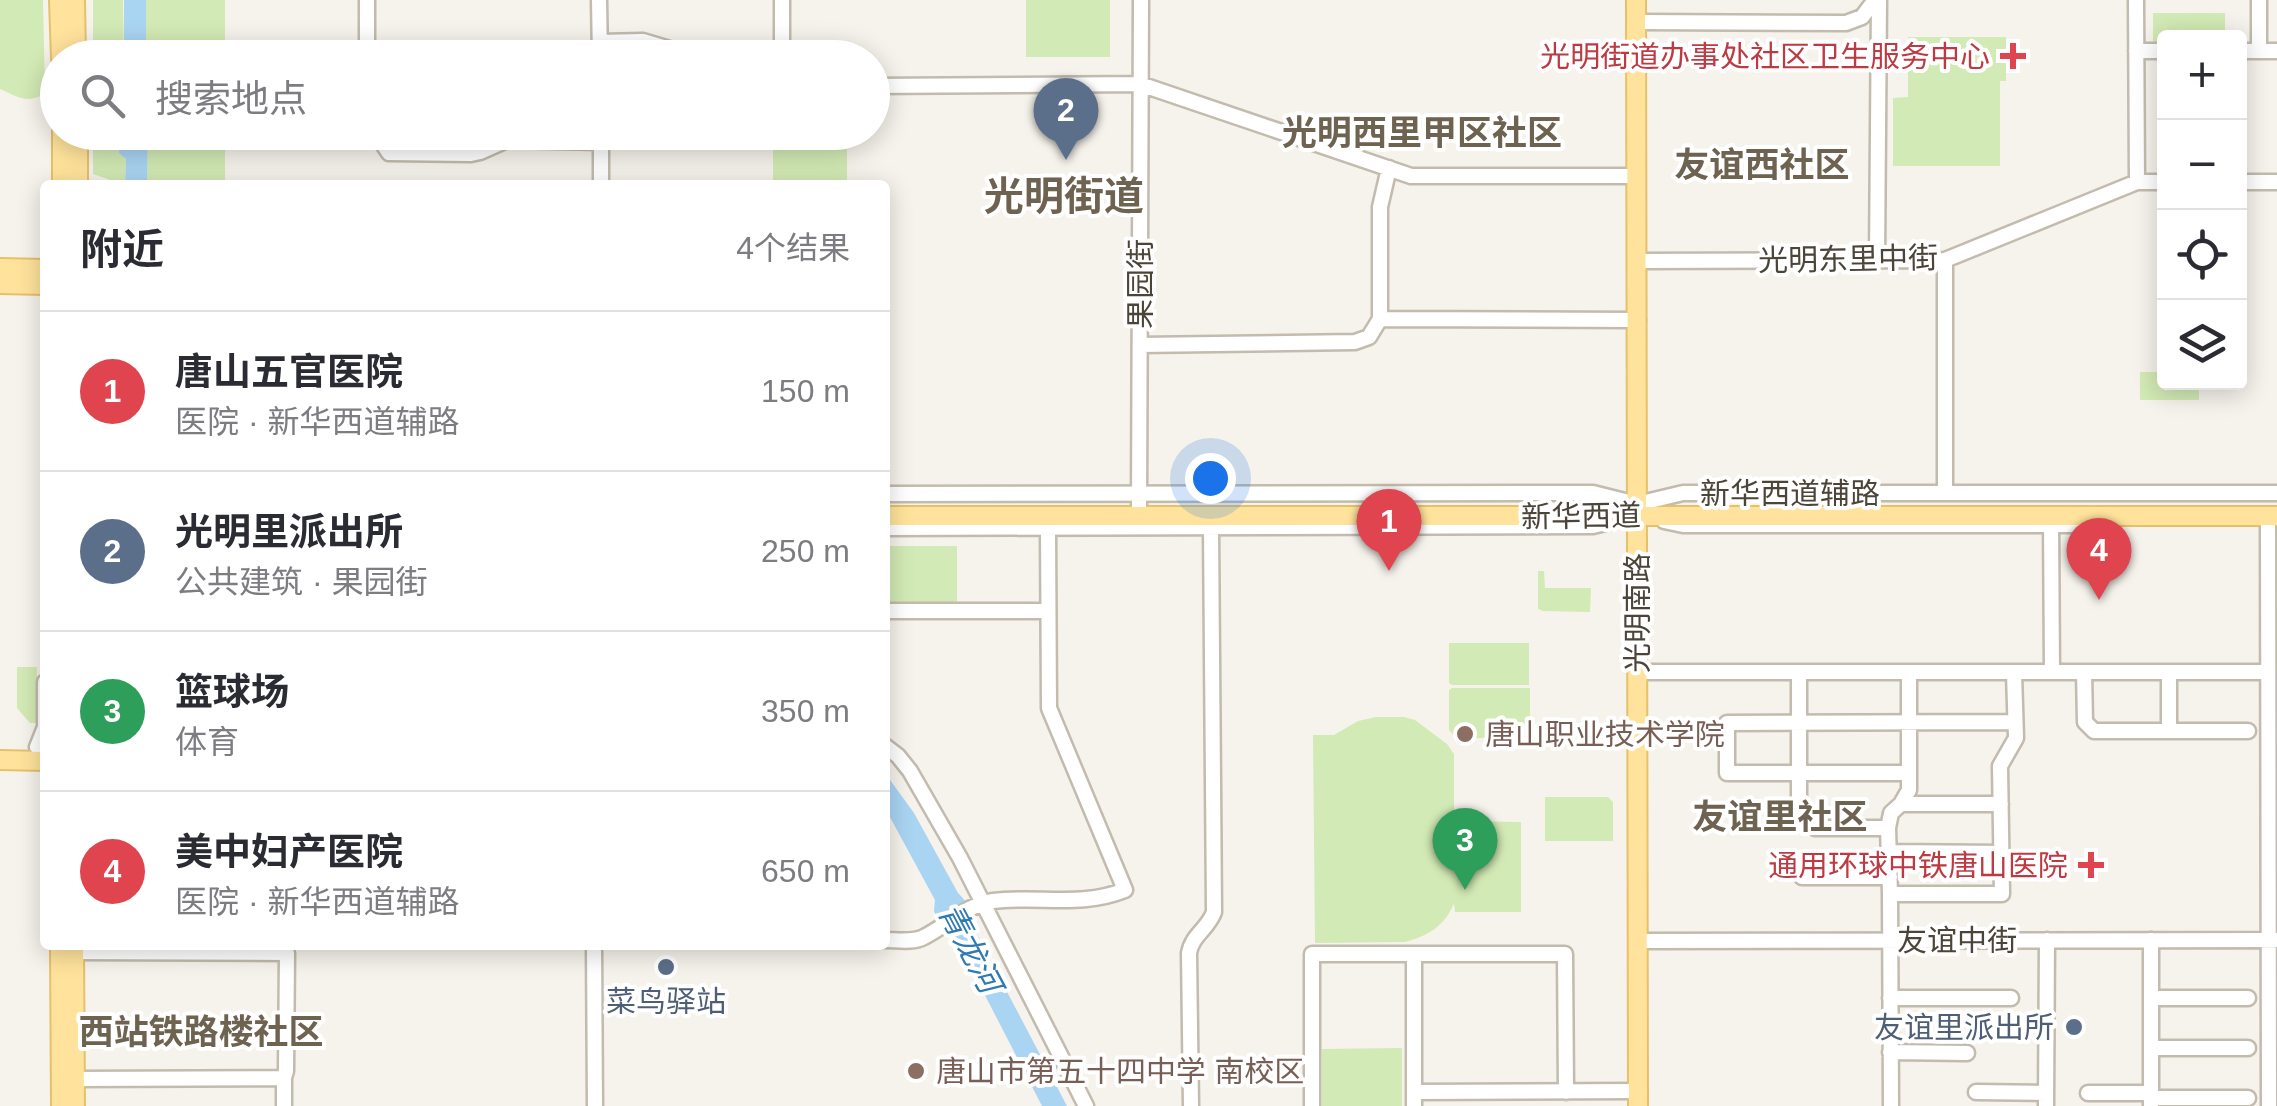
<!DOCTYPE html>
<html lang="zh">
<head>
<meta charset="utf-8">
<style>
  :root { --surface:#fff; --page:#f2f2f3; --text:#2b2b33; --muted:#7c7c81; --line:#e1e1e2; --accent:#7c3aed }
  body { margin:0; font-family:Helvetica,"Noto Sans SC",sans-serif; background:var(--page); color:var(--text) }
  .controls { position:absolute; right:30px; top:30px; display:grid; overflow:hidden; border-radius:10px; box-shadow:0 5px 25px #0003 }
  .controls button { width:90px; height:90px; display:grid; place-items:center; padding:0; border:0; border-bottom:2px solid var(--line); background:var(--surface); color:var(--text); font:50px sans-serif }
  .you { position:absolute; left:1210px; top:478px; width:35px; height:35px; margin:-25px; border:8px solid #fff; border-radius:50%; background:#1a73e8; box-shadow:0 0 0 15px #1a73e833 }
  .badge { display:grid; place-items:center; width:65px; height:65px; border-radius:50%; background:var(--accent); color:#fff; font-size:32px; font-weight:700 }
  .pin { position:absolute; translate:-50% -82px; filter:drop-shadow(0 2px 5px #0008) }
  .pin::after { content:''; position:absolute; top:52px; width:35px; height:30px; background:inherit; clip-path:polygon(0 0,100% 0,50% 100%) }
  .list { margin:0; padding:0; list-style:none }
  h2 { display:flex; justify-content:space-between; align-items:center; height:130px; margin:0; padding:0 40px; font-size:42px }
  h2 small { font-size:32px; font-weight:400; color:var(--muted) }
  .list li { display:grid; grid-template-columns:65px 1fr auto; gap:30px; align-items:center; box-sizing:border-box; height:160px; padding:0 40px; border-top:2px solid var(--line) }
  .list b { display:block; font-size:38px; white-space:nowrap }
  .list p { margin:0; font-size:32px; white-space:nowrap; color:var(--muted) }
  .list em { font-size:32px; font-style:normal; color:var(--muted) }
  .icon { flex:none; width:55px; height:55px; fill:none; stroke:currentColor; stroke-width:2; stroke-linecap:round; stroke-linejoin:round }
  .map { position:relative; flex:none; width:2277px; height:1106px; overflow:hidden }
  .search { position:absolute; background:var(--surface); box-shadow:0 5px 25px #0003; left:40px; top:40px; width:850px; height:110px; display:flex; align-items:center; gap:25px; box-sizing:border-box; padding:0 35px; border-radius:55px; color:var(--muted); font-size:38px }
  .panel { position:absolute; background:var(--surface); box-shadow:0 5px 25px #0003; left:40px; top:180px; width:850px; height:770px; border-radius:10px }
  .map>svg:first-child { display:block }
  .green { fill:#d2eab5 }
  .water { fill:#a9d4f2 }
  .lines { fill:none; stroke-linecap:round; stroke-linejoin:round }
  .minor-casing { stroke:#c2bbae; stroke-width:19 }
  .major-casing { stroke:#e6c16a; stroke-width:22 }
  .minor { stroke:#fff; stroke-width:14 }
  .major { stroke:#ffe39c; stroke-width:18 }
  .health-dot { fill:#e0444e; stroke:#fff; stroke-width:4 }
  .education-dot { fill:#8d6e63; stroke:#fff; stroke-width:4 }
  .service-dot { fill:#5c6f8a; stroke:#fff; stroke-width:4 }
  .labels { text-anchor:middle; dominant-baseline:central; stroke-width:8; stroke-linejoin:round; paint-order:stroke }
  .health-label { font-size:30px; fill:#be3a42; stroke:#fff; text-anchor:end }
  .street-label { font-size:30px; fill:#4b4439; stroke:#fff }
  .education-label { font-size:30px; fill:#785e54; stroke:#fff; text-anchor:start }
  .service-label { font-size:30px; fill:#4e5e75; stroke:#fff }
  .water-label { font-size:32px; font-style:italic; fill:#2e7ab2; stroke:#fff }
  .quarter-label { font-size:35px; font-weight:bold; fill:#6e6250; stroke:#fff }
  .district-label { font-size:40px; font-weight:bold; fill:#6e6250; stroke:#fff }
</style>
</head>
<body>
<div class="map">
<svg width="2277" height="1106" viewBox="0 0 2277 1106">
  <rect width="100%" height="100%" fill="#f6f3ec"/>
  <path class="green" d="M0 0H43L45 94C25 104 19 97 0 89Z
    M93 0H123L124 57H93Z
    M146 0H225V57H146Z
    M1026 0H1110V57H1026Z
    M2153 13H2225V37L2164 38V43H2153Z
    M1908 37H2006V81H2000V166H1893V98L1908 97Z
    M93 133H119V153L126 159 125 185 93 174Z
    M148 133H225V185H147Z
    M773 133H847V185H773Z
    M2140 372H2164V382L2199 383V400H2140Z
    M885 546H957V606H885Z
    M1538 571H1544L1545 588H1591L1590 612 1543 611 1538 609Z
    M1449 643H1529V685H1452L1449 683Z
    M17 667H37V723H30L17 708Z
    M1452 688H1530V738H1456L1449 730V690Z
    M1376 717H1404L1415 720 1447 744 1454 754V821L1521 822V912H1455L1454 903C1445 926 1428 936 1405 942L1315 943 1313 735H1334L1358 721Z
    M1545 797H1608L1613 802V841H1545Z
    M1402 1048V1106H1322V1049Z"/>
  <path class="water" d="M124 0H146V57H124Z
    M119 133H148L147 185H125L126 159 119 153Z
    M885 773 914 813 958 893C968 902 971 912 972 925L1067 1106H1042L953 933 942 929 934 911 935 900 885 808Z"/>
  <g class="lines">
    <defs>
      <path id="minor" d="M367 0V58
        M599 0 600 58
        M2136 0 2137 182
        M2259 0V51
        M1637 22 1846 23 1862 17 1875 0
        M600 42 643 41 700 58
        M2136 51H2164
        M2240 51H2277
        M782 58V0
        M872 86 1140 84 1411 176H1637
        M383 132V144L389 153 471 154 480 152 507 140 601 142V132
        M601 142V185
        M2240 182H2277
        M1877 260 1879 0
        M1945 260V493
        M1637 261 1945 260 2137 182H2164
        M1380 319 1638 320
        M1140 345 1355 342 1369 337 1380 319V207L1389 168
        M885 494 1593 493 1637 504 1683 493H2277
        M1139 507 1141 0
        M2268 516 2269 1106
        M2051 518 2052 672
        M1664 521 1683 525H2087
        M885 528 1593 526 1614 521
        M885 611H1048
        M1638 672H2268
        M1799 672V800
        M2084 672 2085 722 2094 731H2248
        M2169 672V731
        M885 746 898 756 910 771 960 858 1086 1106
        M37 747 45 727V682
        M1909 773H1727V723L2015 722
        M1901 804H2001
        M1815 828H1888
        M1890 852 2002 853
        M1802 877H1890
        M1890 894H2002L2000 766 2016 738 2014 673
        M885 940C897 940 913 943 924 937 946 926 968 904 993 901 1039 895 1080 908 1125 890L1049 708 1048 528
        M2151 940V1106
        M1638 941 2277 940
        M594 945 595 1106
        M74 952 287 953 286 1071 284 1078
        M1890 998H2011
        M2151 998H2248
        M2151 1048H2248
        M1890 1052 1967 1053
        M75 1079 284 1078V1106
        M1414 1092 1638 1091
        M1976 1092 2046 1093
        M2088 1093H2151
        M2151 1098H2248
        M1191 1106 1189 953C1192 935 1208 929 1214 912L1211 527
        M1312 1106V954H1565L1566 1092
        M1414 1106V954
        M1891 1106 1890 894 1888 828 1891 813 1901 804 1909 790V672
        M2046 1106 2047 940"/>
      <path id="major" d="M59 0 61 58
        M75 0 76 58
        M1636 0 1638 1106
        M62 132V185
        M78 132V185
        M0 268 45 269
        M0 284 45 285
        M885 516H2277
        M0 760 45 761
        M60 945 61 1106
        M74 945 75 1106"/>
    </defs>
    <use href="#minor" class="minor-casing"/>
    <use href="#major" class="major-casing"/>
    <use href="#minor" class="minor"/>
    <use href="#major" class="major"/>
  </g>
  <g class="health-dot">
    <path d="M2008 41h10v10h10v10h-10v10h-10v-10h-10v-10h10z"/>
    <path d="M2086 850h10v10h10v10h-10v10h-10v-10h-10v-10h10z"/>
  </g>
  <g class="education-dot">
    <circle cx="1465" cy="734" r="10"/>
    <circle cx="916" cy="1071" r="10"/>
  </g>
  <g class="service-dot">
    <circle cx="666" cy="967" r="10"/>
    <circle cx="2074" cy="1027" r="10"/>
  </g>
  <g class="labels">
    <g class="health-label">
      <text x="1990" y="56">光明街道办事处社区卫生服务中心</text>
      <text x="2068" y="865">通用环球中铁唐山医院</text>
    </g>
    <g class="street-label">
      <text transform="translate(1848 259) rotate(-1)">光明东里中街</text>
      <text transform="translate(1140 284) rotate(-90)">果园街</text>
      <text x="1790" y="493">新华西道辅路</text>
      <text transform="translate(1581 516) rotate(-1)">新华西道</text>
      <text transform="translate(1637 613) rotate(-90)">光明南路</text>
      <text x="1957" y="940">友谊中街</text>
    </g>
    <g class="education-label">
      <text x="1485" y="734">唐山职业技术学院</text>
      <text x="936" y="1071">唐山市第五十四中学 南校区</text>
    </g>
    <g class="service-label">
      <text x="666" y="1001">菜鸟驿站</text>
      <text x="2054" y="1027" text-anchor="end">友谊里派出所</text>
    </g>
    <g class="water-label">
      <text transform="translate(970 948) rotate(62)">青龙河</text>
    </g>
    <g class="quarter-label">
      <text x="1422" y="132">光明西里甲区社区</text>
      <text x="1762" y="164">友谊西社区</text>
      <text x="1780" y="816">友谊里社区</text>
      <text x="201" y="1031">西站铁路楼社区</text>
    </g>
    <g class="district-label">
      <text x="1064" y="196">光明街道</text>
    </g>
  </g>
</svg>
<div class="controls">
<button>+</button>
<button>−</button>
<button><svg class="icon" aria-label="locate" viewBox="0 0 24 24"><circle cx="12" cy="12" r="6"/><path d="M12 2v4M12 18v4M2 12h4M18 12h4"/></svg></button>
<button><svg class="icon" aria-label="layers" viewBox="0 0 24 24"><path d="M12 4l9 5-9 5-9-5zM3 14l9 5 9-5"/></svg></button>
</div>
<div class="you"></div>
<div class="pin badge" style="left:1389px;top:571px;background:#e0444e">1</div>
<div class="pin badge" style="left:1066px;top:160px;background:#5c6f8a">2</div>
<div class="pin badge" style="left:1465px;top:890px;background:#2e9e5b">3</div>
<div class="pin badge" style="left:2099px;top:600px;background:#e0444e">4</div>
<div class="search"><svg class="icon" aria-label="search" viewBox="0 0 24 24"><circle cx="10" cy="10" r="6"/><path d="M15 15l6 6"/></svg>搜索地点</div>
<section class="panel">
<h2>附近<small>4个结果</small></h2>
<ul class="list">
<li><span class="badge" style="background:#e0444e">1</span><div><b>唐山五官医院</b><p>医院 · 新华西道辅路</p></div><em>150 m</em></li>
<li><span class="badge" style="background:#5c6f8a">2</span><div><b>光明里派出所</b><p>公共建筑 · 果园街</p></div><em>250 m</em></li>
<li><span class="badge" style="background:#2e9e5b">3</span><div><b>篮球场</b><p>体育</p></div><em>350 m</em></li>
<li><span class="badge" style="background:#e0444e">4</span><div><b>美中妇产医院</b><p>医院 · 新华西道辅路</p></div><em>650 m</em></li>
</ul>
</section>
</div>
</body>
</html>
